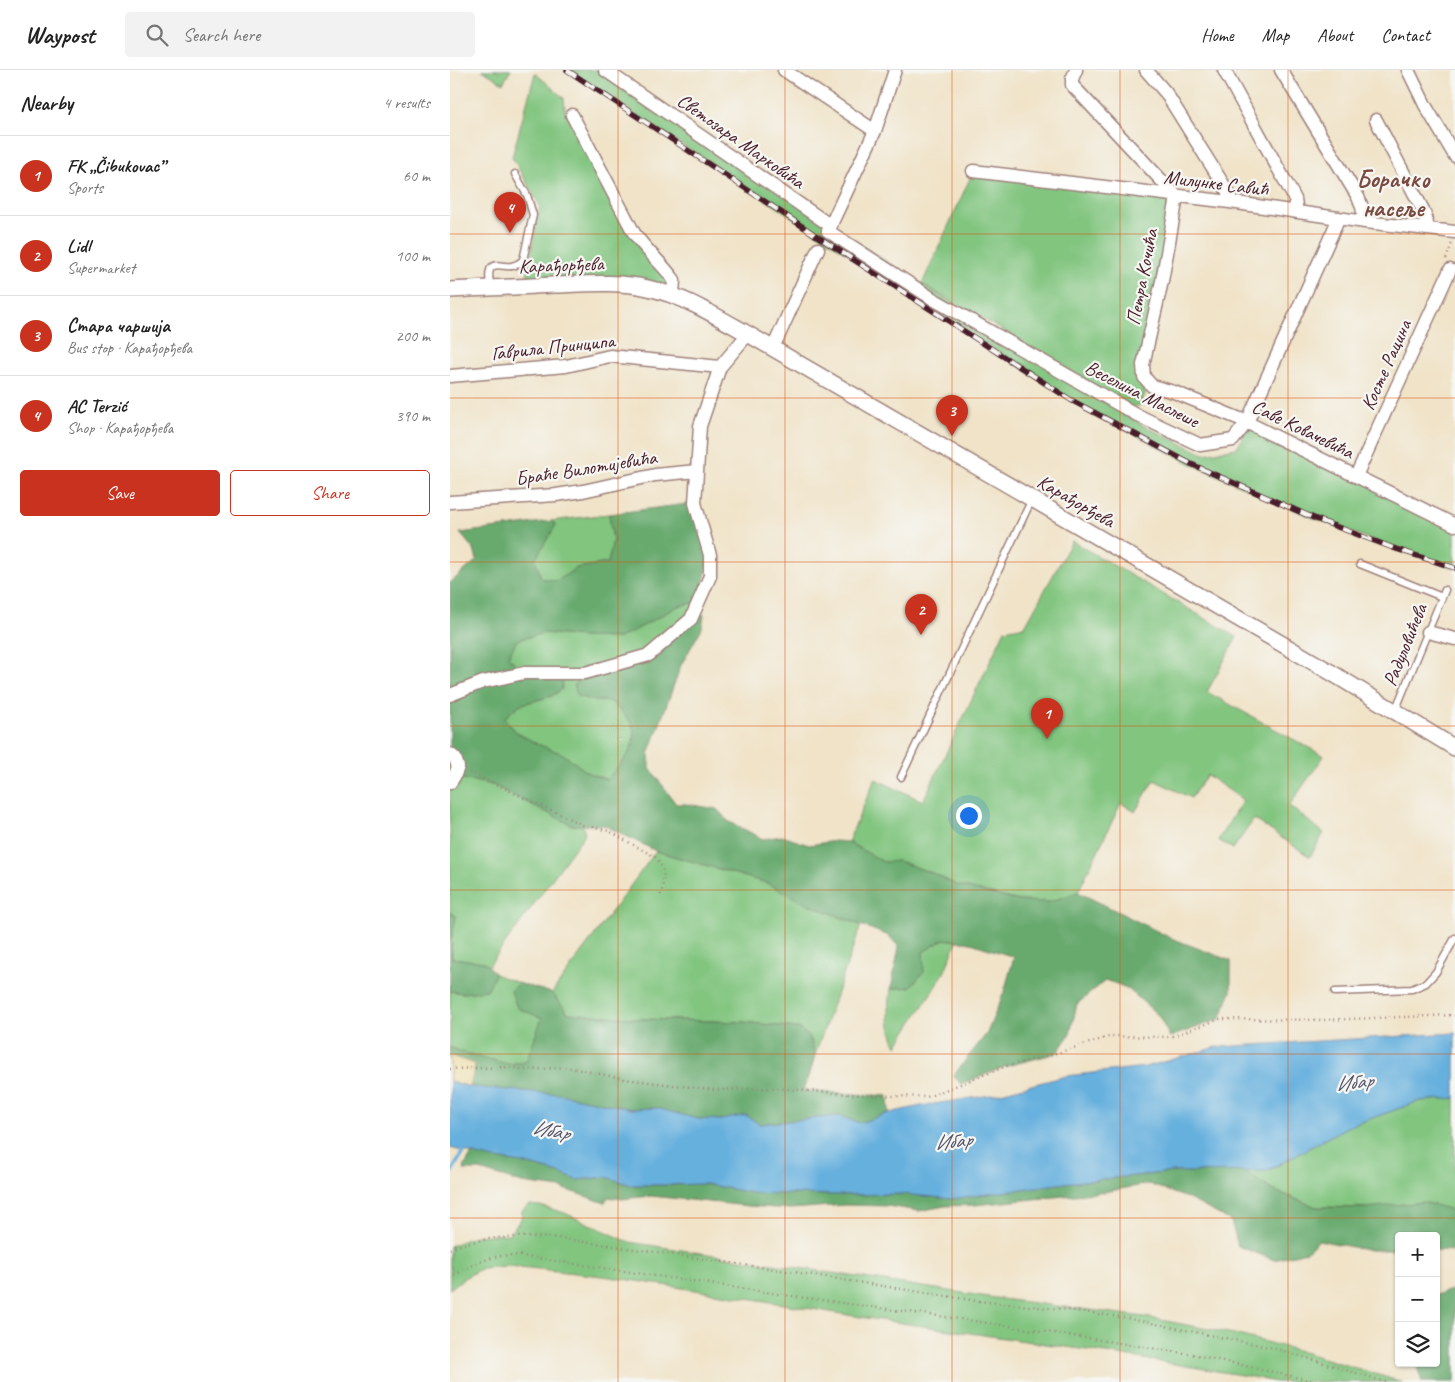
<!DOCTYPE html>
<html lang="en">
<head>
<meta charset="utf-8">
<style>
  :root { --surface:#fff; --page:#f2f2f2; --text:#222; --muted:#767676; --line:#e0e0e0; --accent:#c8321e }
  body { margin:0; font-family:Caveat,sans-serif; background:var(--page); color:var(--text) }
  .controls { position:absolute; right:15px; bottom:15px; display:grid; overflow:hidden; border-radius:5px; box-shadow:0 1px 4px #0004 }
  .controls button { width:45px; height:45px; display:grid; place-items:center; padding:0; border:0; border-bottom:1px solid var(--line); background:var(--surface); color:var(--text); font:25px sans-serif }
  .you { position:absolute; left:518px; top:745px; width:18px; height:18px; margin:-12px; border:4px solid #fff; border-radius:50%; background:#1a73e8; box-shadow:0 0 0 8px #1a73e833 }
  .badge { display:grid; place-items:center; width:32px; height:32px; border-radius:50%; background:var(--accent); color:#fff; font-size:16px; font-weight:700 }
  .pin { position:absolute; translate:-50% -41px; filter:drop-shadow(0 1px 2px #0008) }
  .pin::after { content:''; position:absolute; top:26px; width:18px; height:15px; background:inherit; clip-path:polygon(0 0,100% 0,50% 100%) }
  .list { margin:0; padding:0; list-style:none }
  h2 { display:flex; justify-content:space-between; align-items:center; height:65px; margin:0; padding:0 20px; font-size:21px }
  h2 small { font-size:16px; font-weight:400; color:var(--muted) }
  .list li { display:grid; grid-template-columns:32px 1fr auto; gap:15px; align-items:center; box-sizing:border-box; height:80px; padding:0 20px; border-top:1px solid var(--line) }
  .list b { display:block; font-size:19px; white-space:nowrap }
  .list p { margin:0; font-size:16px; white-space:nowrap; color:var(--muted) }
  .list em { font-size:16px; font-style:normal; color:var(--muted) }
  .actions { display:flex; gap:10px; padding:15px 20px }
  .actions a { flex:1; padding:11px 0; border:1px solid var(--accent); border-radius:5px; text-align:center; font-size:18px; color:var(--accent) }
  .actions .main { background:var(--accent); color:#fff }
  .icon { flex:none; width:28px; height:28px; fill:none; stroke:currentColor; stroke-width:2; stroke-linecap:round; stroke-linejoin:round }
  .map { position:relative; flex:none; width:1005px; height:1312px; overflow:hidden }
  header { display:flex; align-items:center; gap:30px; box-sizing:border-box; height:70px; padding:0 25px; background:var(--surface); border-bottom:1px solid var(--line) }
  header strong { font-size:24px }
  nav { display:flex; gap:28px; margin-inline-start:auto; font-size:18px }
  .search { width:350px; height:45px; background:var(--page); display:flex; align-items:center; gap:12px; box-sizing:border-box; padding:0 18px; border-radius:5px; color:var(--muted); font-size:19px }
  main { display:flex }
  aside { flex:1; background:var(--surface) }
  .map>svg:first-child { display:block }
  .green { fill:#81c57f; stroke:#667255 }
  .forest { fill:#68aa6e; stroke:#59644c }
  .sand { fill:#eeda9e; stroke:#9c7c64 }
  .water { fill:#66b0de; stroke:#586884 }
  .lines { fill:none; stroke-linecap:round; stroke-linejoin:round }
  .stream { stroke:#66b0de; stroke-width:4 }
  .service-casing { stroke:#9d817a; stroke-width:9 }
  .minor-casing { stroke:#9d817a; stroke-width:15 }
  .tertiary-casing { stroke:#9d817a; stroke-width:18 }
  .path { stroke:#9d817a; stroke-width:2.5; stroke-dasharray:1 4; stroke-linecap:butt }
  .service { stroke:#fff; stroke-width:6 }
  .minor { stroke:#fff; stroke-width:12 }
  .tertiary { stroke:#fff; stroke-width:15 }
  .rail-casing { stroke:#4a1f2b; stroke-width:5.5 }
  .rail { stroke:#f6f6f2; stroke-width:4; stroke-dasharray:11; stroke-linecap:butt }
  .grid { fill:none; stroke:#e0560e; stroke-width:1; stroke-opacity:0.55 }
  .labels { text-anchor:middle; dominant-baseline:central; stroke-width:4.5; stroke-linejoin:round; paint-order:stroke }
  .street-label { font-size:20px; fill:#4a1f2b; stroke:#f6f6f2 }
  .water-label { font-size:21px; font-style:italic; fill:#54526a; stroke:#f6f6f2 }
  .district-label { font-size:25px; font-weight:bold; fill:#7a4940; stroke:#f6f6f2 }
</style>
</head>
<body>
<header>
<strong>Waypost</strong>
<div class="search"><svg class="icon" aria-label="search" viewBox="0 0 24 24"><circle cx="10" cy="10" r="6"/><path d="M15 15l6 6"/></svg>Search here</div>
<nav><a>Home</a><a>Map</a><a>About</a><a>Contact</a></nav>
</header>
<main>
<aside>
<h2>Nearby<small>4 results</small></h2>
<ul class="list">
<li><span class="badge">1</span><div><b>FK „Čibukovac”</b><p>Sports</p></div><em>60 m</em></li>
<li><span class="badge">2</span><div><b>Lidl</b><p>Supermarket</p></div><em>100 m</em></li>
<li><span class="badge">3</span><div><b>Стара чаршија</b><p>Bus stop · Карађорђева</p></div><em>200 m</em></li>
<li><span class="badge">4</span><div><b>AC Terzić</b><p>Shop · Карађорђева</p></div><em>390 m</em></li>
</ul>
<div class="actions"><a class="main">Save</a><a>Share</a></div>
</aside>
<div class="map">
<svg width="1005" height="1312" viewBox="0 0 1005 1312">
  <rect width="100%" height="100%" fill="#f6f6f2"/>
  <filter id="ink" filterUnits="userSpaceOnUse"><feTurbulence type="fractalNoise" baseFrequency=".02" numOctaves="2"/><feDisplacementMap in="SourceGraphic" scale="10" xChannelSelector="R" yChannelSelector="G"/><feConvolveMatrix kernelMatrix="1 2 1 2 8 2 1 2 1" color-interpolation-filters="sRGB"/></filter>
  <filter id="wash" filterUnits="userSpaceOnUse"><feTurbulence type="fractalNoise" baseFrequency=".0096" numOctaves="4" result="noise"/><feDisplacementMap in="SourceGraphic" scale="20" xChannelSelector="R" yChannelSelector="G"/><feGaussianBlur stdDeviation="1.12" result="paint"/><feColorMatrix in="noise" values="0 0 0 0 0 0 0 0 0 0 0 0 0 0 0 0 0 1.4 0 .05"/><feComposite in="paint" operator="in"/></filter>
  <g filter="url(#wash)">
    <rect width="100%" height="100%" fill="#f0e3c8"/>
    <path class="green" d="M32 0H61L53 13Z
      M118 0H154L381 156 692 355 754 384 786 378 793 368 797 352 1005 455V498L946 479 866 449 741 394 621 330Z
      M85 3 114 28 115 40 177 157 217 204 215 219 122 208 77 206 90 136 62 87Z
      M521 106 727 127 693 295 696 321 691 335 684 337 633 311 559 264 472 214Z
      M159 444 163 470 158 493 127 498 106 511 91 508 85 489 106 455 101 451Z
      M622 471 787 567 757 622 874 686 839 736 874 763 860 787 804 749 783 779 768 770 793 730 757 705 741 728 704 710 685 742 671 733 628 822 599 832 569 831 506 815 485 804 448 791 434 793 398 772 425 709 473 731 555 560 575 556Z
      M249 532 241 549 145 631H160C166 637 179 648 182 655 191 676 170 695 156 709L138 703 113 684 87 674 66 662 54 648 69 635 102 626 58 587 67 570 94 563 132 567 169 568 191 557 228 536Z
      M0 706 43 715 122 755H133L135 764 38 897 34 892 2 888 1 871 6 846 0 843Z
      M206 781 317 813 357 834 411 855 365 985 360 967 348 958 293 952 192 949 118 943 102 923Z
      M494 869 507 871 494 903 447 976C437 957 438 940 441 919L460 917 473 882Z
      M45 904 68 913 61 921 92 948 76 992 58 994 9 981 0 977V921L13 923 37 920Z
      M1005 1028V1145L999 1139 866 1137 822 1120 794 1101H818L897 1057 970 1031Z
      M78 1135 90 1136 115 1143 179 1172 552 1229 695 1247 784 1264 843 1279 952 1312H826L797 1306 644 1281 410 1247 291 1227 160 1207 80 1198 58 1196 32 1198 14 1208 0 1219V1176L25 1166 59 1164 71 1149 72 1141Z"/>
    <path class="forest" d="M245 433 260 485 249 532 228 536 191 557 169 568 132 567 94 563 67 570 58 587 74 603H112V619L102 626 69 635 54 648 66 662 87 674 113 684 138 703 156 709C170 695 191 676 182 655 179 648 166 637 160 631H145L127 626 124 615 135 603 199 585 245 541 254 545 252 558 231 595 199 684 200 698 226 734H236L267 739 278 751 313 769 332 766 359 775 385 771 398 772 434 792 448 791 485 804 506 815 569 831 599 832 628 822 721 868 781 891V922L770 949 720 967 708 945 677 918 656 910 627 934 620 964 607 983 557 996 511 1014 503 1006 537 963 554 922 564 887 521 873 494 869 473 882 474 902 460 917 441 919 449 877 439 866 357 834 317 813 206 781 154 755H122L43 715 0 706V513L27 490 24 480 10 463 101 451 106 455 85 489 91 508 106 511 127 498 158 493 163 470 159 444Z
      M0 843 6 846 1 871 2 888 34 892 45 904 37 920 13 923 0 921Z
      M68 913 102 923 118 943 192 949 293 952 348 958 360 967 365 985 359 1007 353 1021 438 1026 439 1043 410 1053 388 1046 309 1054 296 1045 271 1050 247 1049 207 1038 181 1039 109 1024 20 1017 0 1011V977L9 981 58 994 76 992 92 948 67 938 61 921Z
      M24 1084 72 1093 106 1102 127 1110 156 1107 181 1115H214L255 1114 303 1123 387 1125 451 1124 502 1129 615 1113 723 1102 794 1101 822 1120 866 1137 915 1138 974 1132 999 1139 1005 1145V1181L986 1180V1166H949V1180H916L869 1170 856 1182 824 1190 788 1176 781 1151 737 1128 699 1114 654 1122 525 1135 495 1136 469 1141 437 1136 395 1135 340 1139 298 1136 201 1126 172 1129 158 1127 155 1133 111 1118 72 1113 30 1100H14L15 1095 21 1085Z
      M1005 1219V1312H972L966 1293H986V1225Z"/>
    <path class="sand" d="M0 986 25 994 20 1017 0 1011Z"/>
    <path class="water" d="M1005 963V1028L970 1031 897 1057 817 1101 723 1102 615 1113 502 1129 451 1124 387 1125 303 1123 255 1114 214 1115H181L156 1107 127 1110 106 1102 72 1093 40 1088 0 1078V1011L20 1017 109 1024 181 1039 207 1038 247 1049 271 1050 296 1045 309 1054 388 1046 410 1053 439 1043 471 1036 547 1024 616 1006 695 997 767 977Z"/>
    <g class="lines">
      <path class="stream" d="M0 1105 15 1078"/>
    </g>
  </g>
  <g filter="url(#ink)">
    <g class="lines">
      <defs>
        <path id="service" d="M40 217C40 212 38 205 40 200 43 191 56 198 62 196 67 195 70 193 73 190L83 145 77 125 65 104
          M910 494 992 527
          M945 641 995 520
          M451 707 582 429
          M885 922 962 919 976 913 986 902 1005 868"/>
        <path id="minor" d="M155 0 381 156
          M334 0 425 61
          M445 0 425 61 378 161 483 229 689 346 750 375 783 370 797 352 889 148
          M626 0 622 9V15L727 127 712 211 693 295 694 307 702 316 724 322 790 349 1005 455
          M696 0 716 23 778 122 780 127V132
          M774 0 845 129 847 142
          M831 0 908 127 912 137 915 152
          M958 0 975 35 1005 86
          M122 45 184 163C196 181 212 193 224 210L223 225
          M926 50 974 142 978 158
          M523 101 780 132 915 152 1005 162
          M323 278 368 179
          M0 306 116 296 160 286 270 297
          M906 406 1000 200
          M0 432 106 425 133 421 205 405 247 401
          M978 562 1005 569
          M0 625 33 612 74 603H135L199 585 241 549 260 506V485L245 433 250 356 270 297 298 264
          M0 684 5 688 8 697 4 707 0 713"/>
        <path id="tertiary" d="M0 220C34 218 69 217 103 215 135 214 167 211 198 218 234 226 266 246 298 264L882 603 1005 678"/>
      </defs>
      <use href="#service" class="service-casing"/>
      <use href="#minor" class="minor-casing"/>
      <use href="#tertiary" class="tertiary-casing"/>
      <path class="path" d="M996 189 1002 173
        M19 702 133 755 159 761 205 787C218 801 213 812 210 829
        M0 999 59 997 78 1000 116 997 174 1009 265 1020 325 1018 411 1025 477 1027 557 996 607 983 662 966 720 967 770 949 873 950 1005 945
        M0 1179C35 1165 71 1166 108 1168L344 1202 527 1231 610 1239 671 1247 824 1278 936 1312
        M0 1208C21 1195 40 1185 65 1185L349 1227 546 1254 746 1285 867 1312"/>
      <use href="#service" class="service"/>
      <use href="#minor" class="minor"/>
      <use href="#tertiary" class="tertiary"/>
      <defs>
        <path id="rail" d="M117 0 373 170 621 330 741 394 866 449 946 479 1005 498"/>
      </defs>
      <use href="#rail" class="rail-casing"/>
      <use href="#rail" class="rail"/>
    </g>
  </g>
  <path class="grid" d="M168 0V1312M335 0V1312M502 0V1312M670 0V1312M838 0V1312M0 164H1005M0 328H1005M0 492H1005M0 656H1005M0 820H1005M0 984H1005M0 1148H1005"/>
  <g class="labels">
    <g class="street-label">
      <text transform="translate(291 71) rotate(35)">Светозара Марковића</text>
      <text transform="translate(766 113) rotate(7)">Милунке Савић</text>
      <text transform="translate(111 195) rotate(-2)">Карађорђева</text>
      <text transform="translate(692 207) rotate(-79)">Петра Кочића</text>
      <text transform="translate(103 277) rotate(-6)">Гаврила Принципа</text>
      <text transform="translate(936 295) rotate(-66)">Косте Рацина</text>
      <text transform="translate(692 324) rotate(27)">Веселина Маслеше</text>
      <text transform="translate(853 359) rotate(26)">Саве Ковачевића</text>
      <text transform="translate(136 398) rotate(-9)">Браће Вилотијевића</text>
      <text transform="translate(626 431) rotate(30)">Карађорђева</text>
      <text transform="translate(955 575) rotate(-68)">Радуловићева</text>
    </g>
    <g class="water-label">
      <text transform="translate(904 1012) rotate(-7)">Ибар</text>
      <text transform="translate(101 1060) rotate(10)">Ибар</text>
      <text transform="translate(503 1071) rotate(-6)">Ибар</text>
    </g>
    <g class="district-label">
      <text x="943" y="109">Борачко<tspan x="943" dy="29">насеље</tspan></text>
    </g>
  </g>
</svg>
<div class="controls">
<button>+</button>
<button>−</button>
<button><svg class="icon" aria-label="layers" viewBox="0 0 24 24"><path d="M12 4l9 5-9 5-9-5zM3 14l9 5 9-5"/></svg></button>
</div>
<div class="you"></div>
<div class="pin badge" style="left:597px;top:669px">1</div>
<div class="pin badge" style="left:471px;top:565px">2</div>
<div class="pin badge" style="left:502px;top:366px">3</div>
<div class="pin badge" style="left:60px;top:163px">4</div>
</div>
</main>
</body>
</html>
